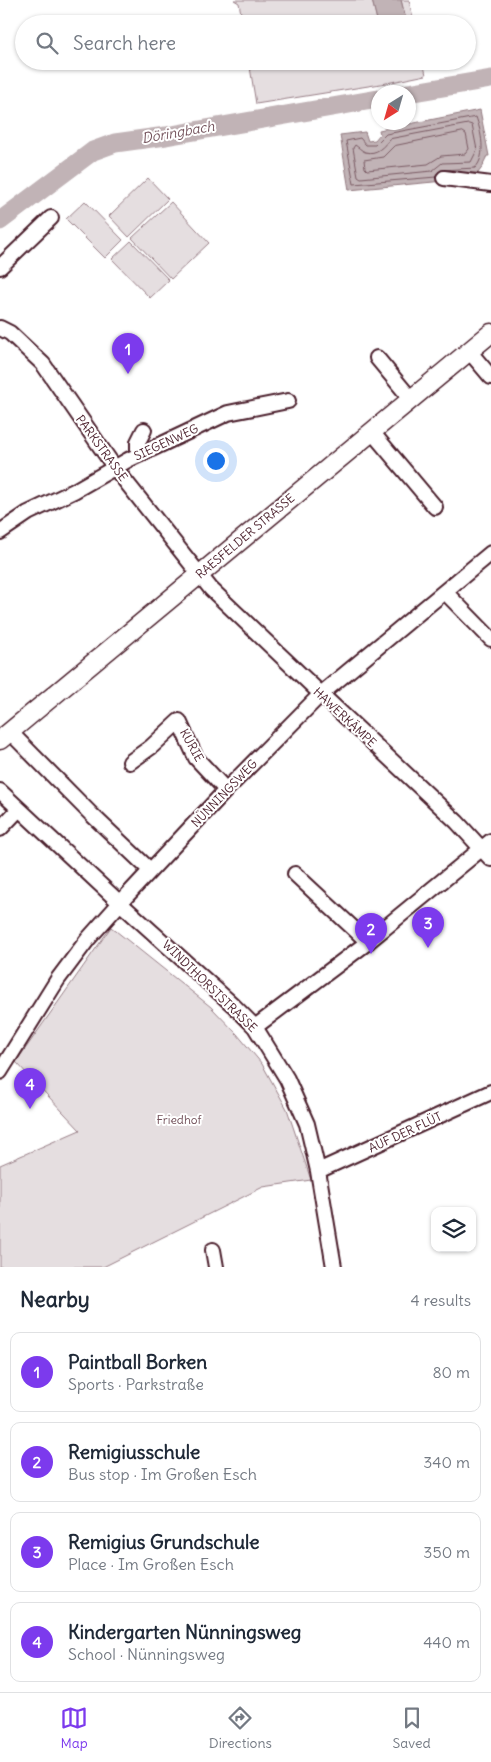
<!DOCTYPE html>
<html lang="en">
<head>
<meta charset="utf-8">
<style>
  :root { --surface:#fff; --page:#f2f2f3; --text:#1f2937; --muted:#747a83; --line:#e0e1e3; --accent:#7c3aed }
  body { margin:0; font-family:Delius,sans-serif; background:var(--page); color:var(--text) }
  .controls { position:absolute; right:15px; bottom:15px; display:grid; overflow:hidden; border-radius:10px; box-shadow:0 1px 4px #0004 }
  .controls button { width:45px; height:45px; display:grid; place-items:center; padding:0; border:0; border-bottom:1px solid var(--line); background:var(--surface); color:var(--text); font:25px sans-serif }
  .compass { position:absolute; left:371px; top:85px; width:45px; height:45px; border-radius:50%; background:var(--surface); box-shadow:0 1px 4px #0004; rotate:217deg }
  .you { position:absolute; left:215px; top:460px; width:18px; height:18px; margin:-12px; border:4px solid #fff; border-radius:50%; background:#1a73e8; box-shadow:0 0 0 8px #1a73e833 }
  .badge { display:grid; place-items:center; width:32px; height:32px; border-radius:50%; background:var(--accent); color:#fff; font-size:16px; font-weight:700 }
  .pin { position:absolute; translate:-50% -41px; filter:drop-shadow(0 1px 2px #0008) }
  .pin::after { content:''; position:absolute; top:26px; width:18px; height:15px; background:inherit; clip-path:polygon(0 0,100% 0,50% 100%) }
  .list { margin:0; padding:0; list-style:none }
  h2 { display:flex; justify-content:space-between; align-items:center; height:65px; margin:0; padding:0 20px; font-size:21px }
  h2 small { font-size:16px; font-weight:400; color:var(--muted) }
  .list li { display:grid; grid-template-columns:32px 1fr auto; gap:15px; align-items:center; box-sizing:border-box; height:80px; margin:0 10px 10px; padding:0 10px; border:1px solid var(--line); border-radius:10px }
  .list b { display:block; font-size:19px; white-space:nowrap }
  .list p { margin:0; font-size:16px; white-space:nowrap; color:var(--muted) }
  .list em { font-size:16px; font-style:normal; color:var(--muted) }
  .icon { flex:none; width:28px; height:28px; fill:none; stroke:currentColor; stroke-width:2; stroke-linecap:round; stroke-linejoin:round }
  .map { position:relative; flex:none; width:491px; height:1267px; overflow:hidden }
  .search { position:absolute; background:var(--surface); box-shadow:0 1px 4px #0004; left:15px; right:15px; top:15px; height:55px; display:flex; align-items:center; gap:12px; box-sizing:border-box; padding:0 18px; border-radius:28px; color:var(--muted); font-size:19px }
  .sheet { height:425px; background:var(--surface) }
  nav { display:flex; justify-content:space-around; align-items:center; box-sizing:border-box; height:70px; border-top:1px solid var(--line); background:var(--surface); font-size:14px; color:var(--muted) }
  nav a { display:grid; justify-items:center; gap:2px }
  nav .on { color:var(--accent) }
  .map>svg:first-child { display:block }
  .green { fill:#e5dee0; stroke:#987e86 }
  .water { fill:#c1b3b6; stroke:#91787e }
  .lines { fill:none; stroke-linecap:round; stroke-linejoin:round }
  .shore { stroke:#7a5a63; stroke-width:1 }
  .river { stroke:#c1b3b6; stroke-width:19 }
  .minor-casing { stroke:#4a1f2b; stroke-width:18 }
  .major-casing { stroke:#4a1f2b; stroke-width:21 }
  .minor { stroke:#fff; stroke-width:14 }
  .major { stroke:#fff; stroke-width:18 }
  .labels { text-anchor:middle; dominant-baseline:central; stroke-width:4; stroke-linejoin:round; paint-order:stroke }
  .street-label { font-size:12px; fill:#4a1f2b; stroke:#fff }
  .park-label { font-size:12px; fill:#714f58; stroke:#fff }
  .water-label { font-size:14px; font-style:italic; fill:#74535c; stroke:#fff }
</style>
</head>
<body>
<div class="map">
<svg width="491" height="1267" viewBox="0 0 491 1267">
  <rect width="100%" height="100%" fill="#fff"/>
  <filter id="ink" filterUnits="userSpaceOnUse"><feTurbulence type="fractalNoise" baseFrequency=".02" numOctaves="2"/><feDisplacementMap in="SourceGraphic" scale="10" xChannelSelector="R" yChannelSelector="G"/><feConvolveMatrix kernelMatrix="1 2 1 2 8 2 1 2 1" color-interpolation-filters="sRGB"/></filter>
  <g filter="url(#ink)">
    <path class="green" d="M234 0H372L378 24H243L239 3Z
      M401 0H409L414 24H407Z
      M249 61H387L391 65 408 61H423L426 75 387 83 256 104Z
      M148 178 168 199 129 237 109 216Z
      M85 201 123 240 105 258 66 219Z
      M171 202 209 243 171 279 132 238Z
      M131 241 169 280 150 298 112 259Z
      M111 927 211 1007 237 1034 262 1064 287 1109 311 1180 263 1187 103 1267H0V1165L80 1130 16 1062Z"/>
    <path class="water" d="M372 0H401L407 24H378Z
      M480 110 489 156H487L483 164 484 165 478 173 444 174V181L349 190 340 135 365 132 368 141 375 140 380 134 379 130Z"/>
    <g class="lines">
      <path class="shore" d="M469 124 472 125 477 150 471 162 442 163 432 171 361 178 358 176 353 148 355 145C358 147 361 150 365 152 377 155 383 147 390 139Z
        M463 132 466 134 469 149 465 154 441 156 428 164 367 170 365 168 364 160 383 157 394 146Z
        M436 177 354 184 346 141 360 138 366 145H375L386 134 476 117C481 131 487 156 475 168L441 170"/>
      <path class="river" d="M408 93 491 79
        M0 221 93 151 115 143 166 136 378 99"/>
      <defs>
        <path id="minor" d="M444 178 491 184
          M0 267 51 218
          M0 328 10 333 43 364 115 468 211 589 321 694 457 822 491 859
          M469 351 491 377
          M377 358 411 399
          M372 432 435 507
          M138 455V442L144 430
          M0 532 28 513 74 491 128 460 228 413 288 401
          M445 592 491 639
          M10 732 91 814 150 870
          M130 762 151 747 179 721 196 758 226 790
          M0 791 120 903 233 1005 255 1027 287 1079 307 1124 318 1171 334 1267
          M0 829 19 809
          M295 874 368 942
          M255 1027 364 945 491 841
          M0 1072 58 979 88 939 120 903 226 790 321 694 491 553
          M318 1171 491 1092
          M213 1250 216 1267"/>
        <path id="major" d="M0 740 491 333"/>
      </defs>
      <use href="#minor" class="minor-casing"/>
      <use href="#major" class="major-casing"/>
      <use href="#minor" class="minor"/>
      <use href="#major" class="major"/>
    </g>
  </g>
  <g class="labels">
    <g class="street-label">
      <text transform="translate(166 442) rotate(-25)">SIEGENWEG</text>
      <text transform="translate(102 448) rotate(54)">PARKSTRASSE</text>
      <text transform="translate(245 536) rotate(-40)">RAESFELDER STRASSE</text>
      <text transform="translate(345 717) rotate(43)">HAWERKÄMPE</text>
      <text transform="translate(192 745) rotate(61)">KURIE</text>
      <text transform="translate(224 793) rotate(-46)">NÜNNINGSWEG</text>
      <text transform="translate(210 986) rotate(44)">WINDTHORSTSTRASSE</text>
      <text transform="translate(405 1132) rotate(-25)">AUF DER FLÜT</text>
    </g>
    <g class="park-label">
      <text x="179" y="1119">Friedhof</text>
    </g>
    <g class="water-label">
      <text transform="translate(178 132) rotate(-10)">Döringbach</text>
    </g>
  </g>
</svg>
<div class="controls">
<button><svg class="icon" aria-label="layers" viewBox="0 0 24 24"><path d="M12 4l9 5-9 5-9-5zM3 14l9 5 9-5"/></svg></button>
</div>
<svg class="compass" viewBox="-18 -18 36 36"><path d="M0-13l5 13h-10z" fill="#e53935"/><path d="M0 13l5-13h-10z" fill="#747a83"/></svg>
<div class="you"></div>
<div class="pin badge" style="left:128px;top:374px">1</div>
<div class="pin badge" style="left:371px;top:954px">2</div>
<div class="pin badge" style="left:428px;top:948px">3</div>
<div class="pin badge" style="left:30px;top:1109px">4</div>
<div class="search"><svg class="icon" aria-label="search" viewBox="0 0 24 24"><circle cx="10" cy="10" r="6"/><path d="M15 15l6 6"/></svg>Search here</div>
</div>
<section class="sheet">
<h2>Nearby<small>4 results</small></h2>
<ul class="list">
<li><span class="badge">1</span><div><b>Paintball Borken</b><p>Sports · Parkstraße</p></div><em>80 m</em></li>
<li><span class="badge">2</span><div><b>Remigiusschule</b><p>Bus stop · Im Großen Esch</p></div><em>340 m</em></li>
<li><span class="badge">3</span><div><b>Remigius Grundschule</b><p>Place · Im Großen Esch</p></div><em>350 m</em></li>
<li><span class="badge">4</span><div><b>Kindergarten Nünningsweg</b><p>School · Nünningsweg</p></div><em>440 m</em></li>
</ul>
</section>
<nav>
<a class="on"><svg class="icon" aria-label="map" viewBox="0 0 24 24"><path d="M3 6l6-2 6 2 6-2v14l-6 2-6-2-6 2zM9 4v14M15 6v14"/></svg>Map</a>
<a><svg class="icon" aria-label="directions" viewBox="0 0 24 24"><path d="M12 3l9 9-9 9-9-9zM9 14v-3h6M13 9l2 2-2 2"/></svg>Directions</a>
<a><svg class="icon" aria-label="saved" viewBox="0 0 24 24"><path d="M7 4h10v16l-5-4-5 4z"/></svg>Saved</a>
</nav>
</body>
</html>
